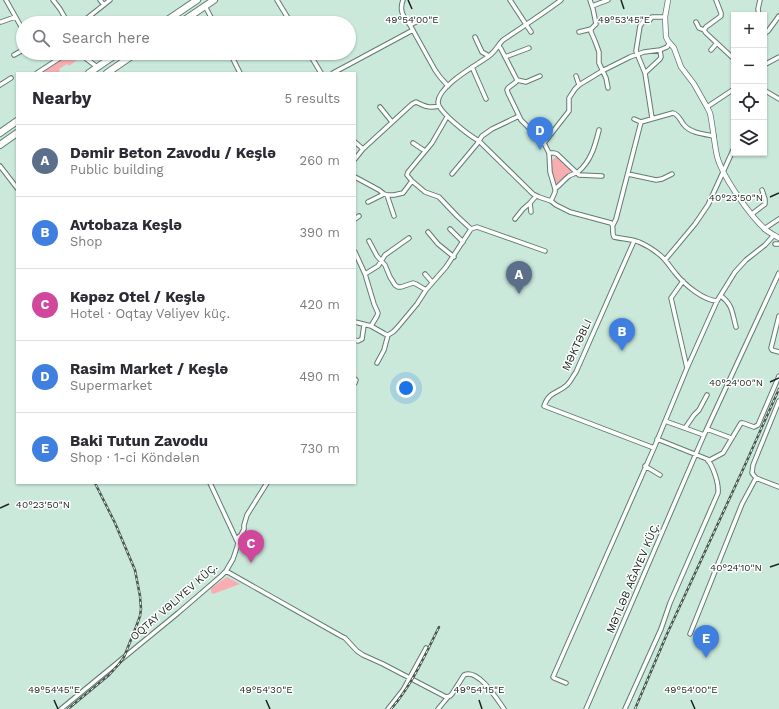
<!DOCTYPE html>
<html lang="en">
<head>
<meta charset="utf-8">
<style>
  :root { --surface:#fff; --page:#f2f2f3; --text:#2b2b33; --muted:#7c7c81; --line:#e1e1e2; --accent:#111827 }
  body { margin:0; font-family:"Work Sans",sans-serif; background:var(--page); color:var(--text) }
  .controls { position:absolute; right:12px; top:12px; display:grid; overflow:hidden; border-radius:0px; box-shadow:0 1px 3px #0004 }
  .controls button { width:36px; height:36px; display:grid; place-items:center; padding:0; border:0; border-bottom:1px solid var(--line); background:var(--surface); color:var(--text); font:20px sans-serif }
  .you { position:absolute; left:406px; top:388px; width:14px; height:14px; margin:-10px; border:3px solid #fff; border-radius:50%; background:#1a73e8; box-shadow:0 0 0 6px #1a73e833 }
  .badge { display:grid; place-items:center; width:26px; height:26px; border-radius:50%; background:var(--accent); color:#fff; font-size:13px; font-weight:700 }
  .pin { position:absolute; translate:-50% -33px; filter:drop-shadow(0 1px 2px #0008) }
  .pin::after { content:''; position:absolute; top:21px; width:14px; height:12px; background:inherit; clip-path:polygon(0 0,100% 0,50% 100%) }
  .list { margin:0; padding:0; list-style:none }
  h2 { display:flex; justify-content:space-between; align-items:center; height:52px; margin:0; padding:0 16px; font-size:17px }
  h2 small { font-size:13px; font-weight:400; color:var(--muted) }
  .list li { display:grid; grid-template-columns:26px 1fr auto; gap:12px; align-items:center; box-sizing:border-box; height:72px; padding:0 16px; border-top:1px solid var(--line) }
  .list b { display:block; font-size:15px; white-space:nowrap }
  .list p { margin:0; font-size:13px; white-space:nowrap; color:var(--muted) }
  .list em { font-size:13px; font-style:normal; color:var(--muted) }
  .icon { flex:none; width:22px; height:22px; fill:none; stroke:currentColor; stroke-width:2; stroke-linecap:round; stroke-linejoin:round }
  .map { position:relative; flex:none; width:779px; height:709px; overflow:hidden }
  .search { position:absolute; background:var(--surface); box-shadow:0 1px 3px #0004; left:16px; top:16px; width:340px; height:44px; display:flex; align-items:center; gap:10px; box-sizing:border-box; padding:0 14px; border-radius:22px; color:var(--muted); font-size:15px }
  .panel { position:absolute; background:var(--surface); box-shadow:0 1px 3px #0004; left:16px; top:72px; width:340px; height:412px; border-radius:0px }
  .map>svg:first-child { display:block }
  .green { fill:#f8adb0 }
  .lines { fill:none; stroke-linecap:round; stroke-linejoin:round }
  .minor-casing { stroke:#607c71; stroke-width:5.5 }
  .tertiary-casing { stroke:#607c71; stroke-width:6 }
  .primary-casing { stroke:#607c71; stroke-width:8 }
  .minor { stroke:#fff; stroke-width:3.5 }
  .tertiary { stroke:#fff; stroke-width:4.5 }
  .primary { stroke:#fff; stroke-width:6 }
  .rail-casing { stroke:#475750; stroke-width:2.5 }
  .rail { stroke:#fff; stroke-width:1; stroke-dasharray:3; stroke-linecap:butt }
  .ticks { fill:none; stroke:#192420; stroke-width:1.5 }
  .labels { text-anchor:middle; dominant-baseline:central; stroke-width:3; stroke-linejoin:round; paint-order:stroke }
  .street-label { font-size:11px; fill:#192420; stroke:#fff }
  .ticks-label { font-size:10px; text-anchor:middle; fill:#192420; stroke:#fff; stroke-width:3; stroke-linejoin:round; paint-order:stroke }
</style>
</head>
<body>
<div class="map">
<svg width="779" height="709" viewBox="0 0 779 709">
  <rect width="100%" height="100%" fill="#cae9db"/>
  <path class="green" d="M72 53H76L81 57 69 66 67 64 59 69 60 71 57 73H42Z
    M557 156 572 171 557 185 553 175 551 161Z
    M227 577 240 584 213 594 211 592V588Z"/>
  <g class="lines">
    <defs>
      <path id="minor" d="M6 0 23 30
        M53 0 60 9 68 23
        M100 0 104 5
        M277 0 291 23
        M403 0C399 11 403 16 410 25L435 70 440 77 448 86
        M510 0 531 32
        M561 0C548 10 534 19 521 28 515 32 509 36 503 40 498 45 495 52 489 56 477 65 439 85 438 102 438 112 470 136 479 141L533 194 539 197 551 201 556 205 570 212 611 223C615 227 611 232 614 237 622 239 631 239 639 242 646 245 654 250 660 255 666 260 671 268 676 274 685 285 703 300 717 301
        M590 0 593 9 596 24 591 29V32L595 41 599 52V63L606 78 608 88
        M716 0 721 13V16L706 27 704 30 706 33 734 59
        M205 6 214 23
        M592 6 608 0
        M759 15 758 9 760 0
        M1 22 15 17
        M51 22V23
        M696 22 699 28 704 30
        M81 23 110 0
        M410 25 420 20
        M579 32 591 29
        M764 34 768 31 779 16
        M475 37 482 52 489 56
        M499 46 501 49 517 80
        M711 50 717 43
        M39 53 43 54 53 53
        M79 53 97 67
        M230 53 240 73
        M309 53 321 73
        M14 55 23 50
        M505 57 529 48
        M764 65 779 57
        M472 67 486 99
        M37 73 63 56 65 53
        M333 73 413 30
        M645 73 660 59 661 57 660 50
        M576 76 579 85
        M517 80 516 82 508 88 507 90 508 93 521 120 544 143
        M517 80 526 82 540 76
        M0 85 11 78
        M764 90 779 99
        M380 107 392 122
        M707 107 734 89
        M447 117 432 143 408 172 407 175 412 181 425 192 439 197 457 216 471 229 477 227 545 251
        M652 118 645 73 636 51 640 26 643 22 649 21 652 17H665
        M634 119 641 122
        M355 142 363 149
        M413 143 425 151
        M549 153H554L557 154 579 175 602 176
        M355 159 363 149 412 104 416 102C426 107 429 108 439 106
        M0 166 17 188
        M452 174 477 144 482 136 492 129 519 116
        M628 174 656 180 662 179 672 174
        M355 177 379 190 384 194 387 195H394L403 193 412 181
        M555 189C560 185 564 180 569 176 572 174 575 174 578 172 591 161 595 146 599 130
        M387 195 394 216
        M551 201 555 192V189L550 172 549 153 544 143 569 111V98L575 89 579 85 602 71 630 57 644 52 660 50 667 47 669 44
        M368 202 384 194
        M530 203 531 212
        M752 214 765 204V199L762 190
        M355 219 359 216
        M515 219 523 209 530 203 536 196
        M613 225 616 219 641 122 673 113C679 115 680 120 684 125 691 133 703 134 714 136
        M450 229 463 242
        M764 229 779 219
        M428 232 438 244 454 257
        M369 241 377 256 385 265 390 277 395 285 398 287H401L413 283 416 284 426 290
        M634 241 576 372C573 376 571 381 567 385 557 394 549 391 544 406L654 448
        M775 244H779
        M355 252 365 274 374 304 378 313 377 316 371 326
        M665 260 695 224 708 205 734 148
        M365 274 378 266 385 255 409 238
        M425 274 432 282
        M683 281 671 298 687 368
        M721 296C733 305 732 313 736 327
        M779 316 771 348 772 350 779 352
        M355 322 371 326 385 334 388 335 393 332 397 328 417 304 426 290 446 267 471 229
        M355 340 358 341 362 339 364 325
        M377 363 384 350 388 335
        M355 379 356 380 355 383
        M665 421 704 435
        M685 428 694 415 699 410 707 395
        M707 429 731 438
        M708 461 723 453 741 423H743L754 427 758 425 779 376
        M645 466 660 475
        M756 478 779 487
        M236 539 241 535 244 529V525L247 515 267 483
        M226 571 341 636 345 638 357 651 363 655 383 664 446 697 450 696 452 694 464 675C478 668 497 699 504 709
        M690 634 742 504 756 478 752 473 753 465 779 401
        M566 683 554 678 553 677 654 448 687 368 717 301 735 272 746 260 765 245 774 235
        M61 709 178 613 221 576 226 571 233 559 237 547 238 543 210 483
        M388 709 403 690 426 648
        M438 709 448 697
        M586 709 704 435 779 273
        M625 709 661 629 670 603 718 493C719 483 713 466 707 459L657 439"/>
      <path id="tertiary" d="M668 0 665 17 666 37 668 41 674 48 681 67 694 84 707 107 710 113C713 127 714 142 717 156 722 176 750 216 766 230 770 233 774 235 779 238"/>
      <path id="primary" d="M163 23 197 0
        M180 23 214 0
        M89 73 118 53
        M107 73 136 53
        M0 133 17 121
        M0 145 17 133"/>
    </defs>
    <use href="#minor" class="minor-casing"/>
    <use href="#tertiary" class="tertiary-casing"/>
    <use href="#primary" class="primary-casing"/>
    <use href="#minor" class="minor"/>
    <use href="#tertiary" class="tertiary"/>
    <use href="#primary" class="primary"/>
    <defs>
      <path id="rail" d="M68 709 109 675 119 664 124 657 136 627 140 616 141 609 140 596 135 570 115 523 95 483
        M391 709C412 685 425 655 439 627
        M635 709 667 634 745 465 779 389"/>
    </defs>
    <use href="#rail" class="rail-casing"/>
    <use href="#rail" class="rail"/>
  </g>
  <path class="ticks" d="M408 0 412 9M621 0 624 9M770 197 779 193M770 382 779 378M0 508 9 504M770 567 779 564M54 700 58 709M266 700 270 709M479 700 482 709M691 700 695 709"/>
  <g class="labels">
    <g class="street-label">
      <text transform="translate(577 345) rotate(-65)">MƏKTƏBLI</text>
      <text transform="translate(633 578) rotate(-67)">MƏTLƏB AĞAYEV KÜÇ.</text>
      <text transform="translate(174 602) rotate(-41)">OQTAY VƏLIYEV KÜÇ.</text>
    </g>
  </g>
  <g class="ticks-label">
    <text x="412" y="23">49°54'00"E</text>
    <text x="624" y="23">49°53'45"E</text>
    <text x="736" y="201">40°23'50"N</text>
    <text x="736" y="386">40°24'00"N</text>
    <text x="43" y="508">40°23'50"N</text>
    <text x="736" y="571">40°24'10"N</text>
    <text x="54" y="693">49°54'45"E</text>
    <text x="266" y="693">49°54'30"E</text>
    <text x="479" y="693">49°54'15"E</text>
    <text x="691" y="693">49°54'00"E</text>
  </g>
</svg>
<div class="controls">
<button>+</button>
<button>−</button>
<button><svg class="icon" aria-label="locate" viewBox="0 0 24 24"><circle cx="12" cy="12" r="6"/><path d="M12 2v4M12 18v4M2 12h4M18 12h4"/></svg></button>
<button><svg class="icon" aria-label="layers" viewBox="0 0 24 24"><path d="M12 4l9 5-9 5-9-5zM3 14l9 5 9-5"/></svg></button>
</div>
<div class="you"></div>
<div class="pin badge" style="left:519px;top:294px;background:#5c6f8a">A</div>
<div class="pin badge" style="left:622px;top:351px;background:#3f7fe0">B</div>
<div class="pin badge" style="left:251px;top:563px;background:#d1479c">C</div>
<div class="pin badge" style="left:540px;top:150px;background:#3f7fe0">D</div>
<div class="pin badge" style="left:706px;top:658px;background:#3f7fe0">E</div>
<div class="search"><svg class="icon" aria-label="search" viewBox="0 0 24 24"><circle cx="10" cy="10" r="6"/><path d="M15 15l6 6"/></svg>Search here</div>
<section class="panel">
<h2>Nearby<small>5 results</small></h2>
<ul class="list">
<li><span class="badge" style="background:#5c6f8a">A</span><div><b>Dəmir Beton Zavodu / Keşlə</b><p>Public building</p></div><em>260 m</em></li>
<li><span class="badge" style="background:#3f7fe0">B</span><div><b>Avtobaza Keşlə</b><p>Shop</p></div><em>390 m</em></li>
<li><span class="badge" style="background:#d1479c">C</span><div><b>Kəpəz Otel / Keşlə</b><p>Hotel · Oqtay Vəliyev küç.</p></div><em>420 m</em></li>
<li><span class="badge" style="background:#3f7fe0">D</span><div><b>Rasim Market / Keşlə</b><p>Supermarket</p></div><em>490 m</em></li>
<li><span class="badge" style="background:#3f7fe0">E</span><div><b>Baki Tutun Zavodu</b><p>Shop · 1-ci Köndələn</p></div><em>730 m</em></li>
</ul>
</section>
</div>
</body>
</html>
